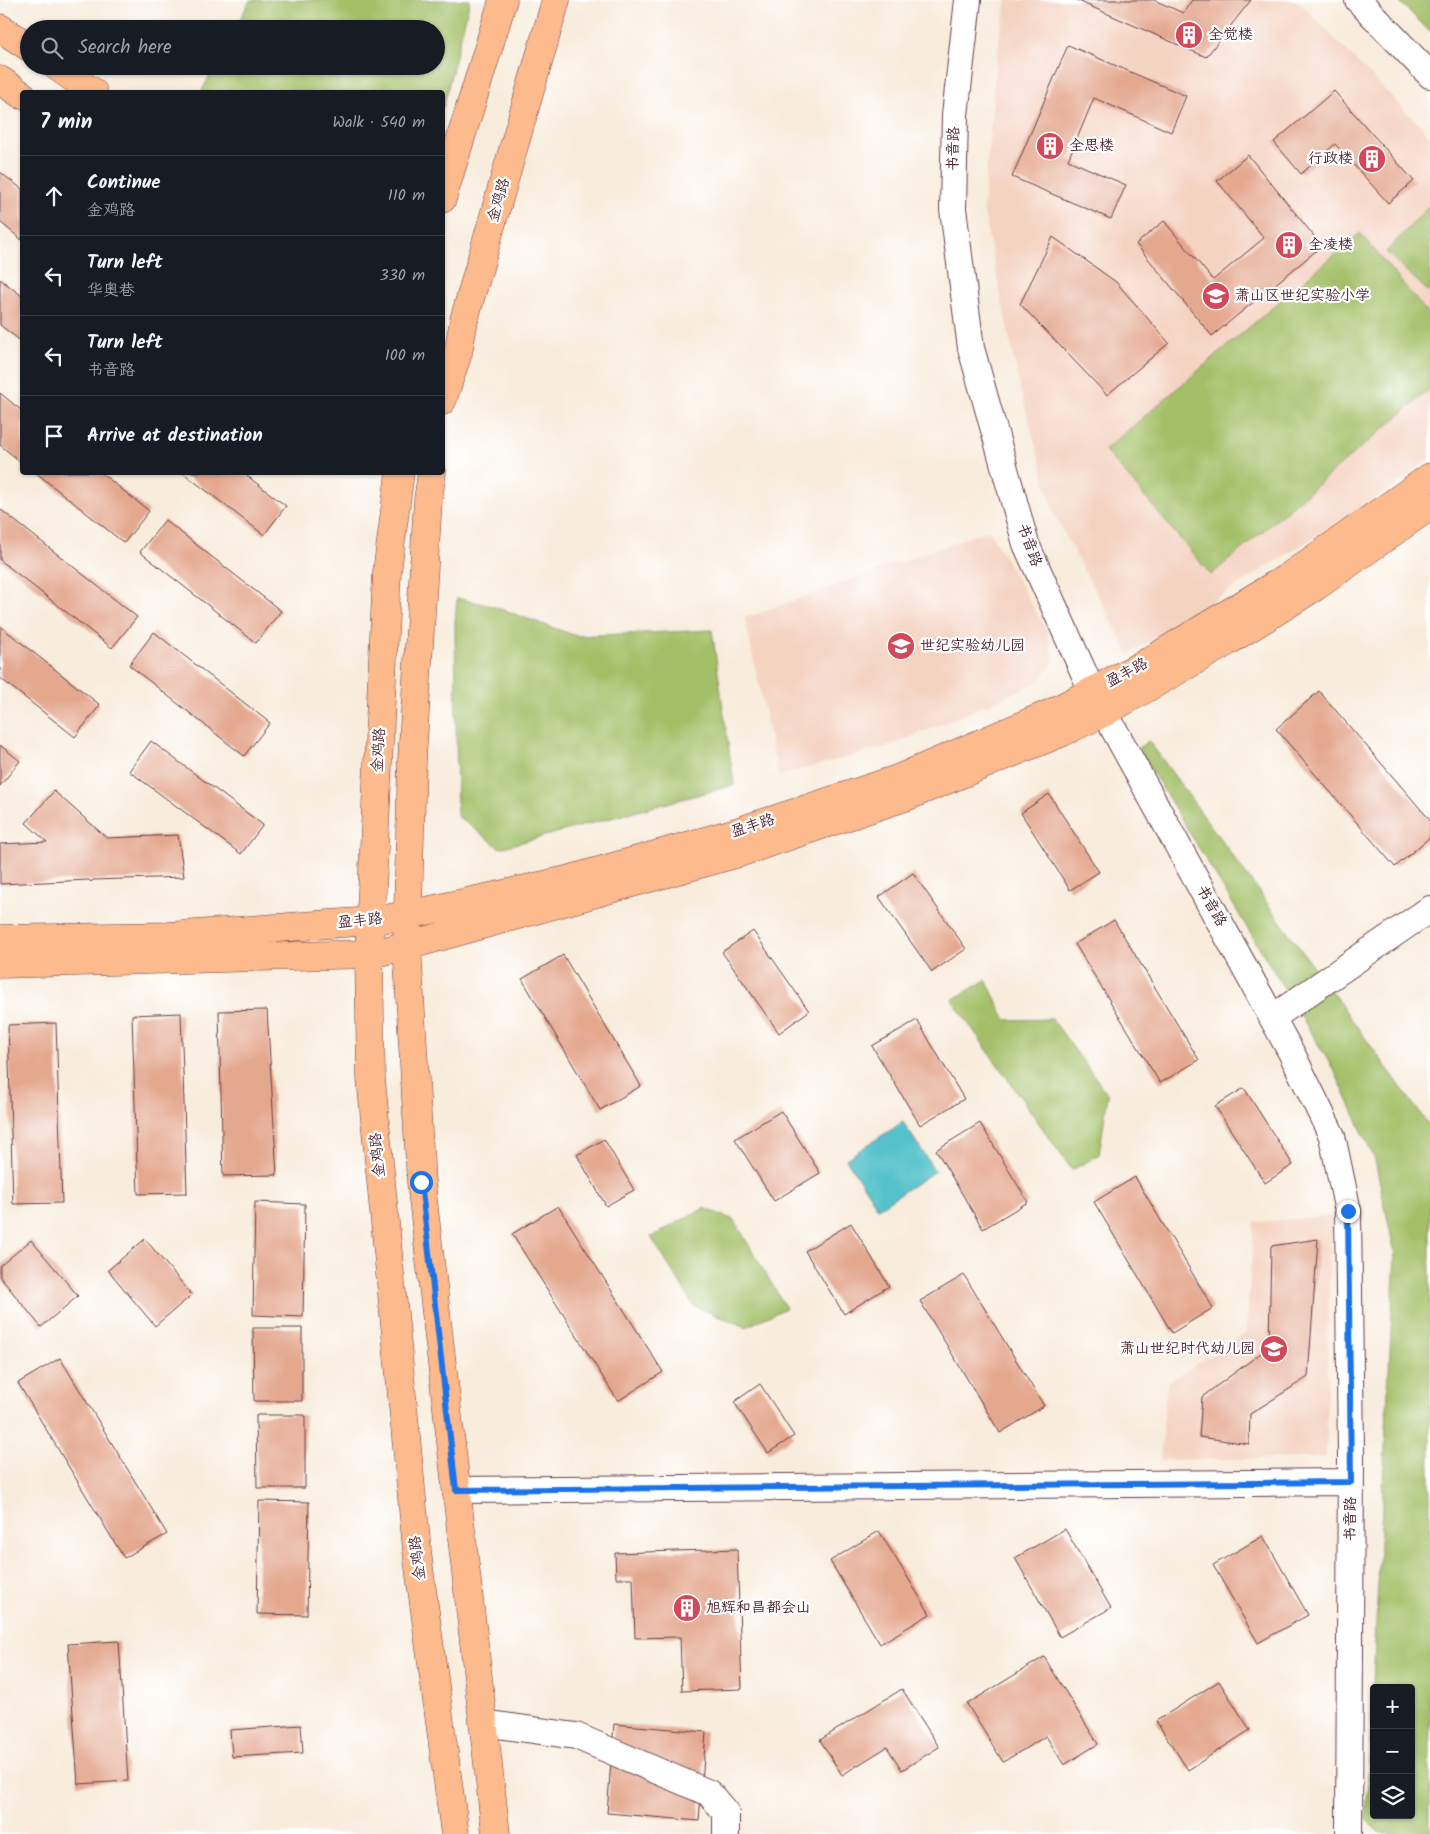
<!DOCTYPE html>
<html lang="en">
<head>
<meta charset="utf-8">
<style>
  :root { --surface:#171b24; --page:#242831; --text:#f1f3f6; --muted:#9ea1a6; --line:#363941 }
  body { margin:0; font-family:Kalam,"LXGW WenKai TC",sans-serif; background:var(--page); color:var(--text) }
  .controls { position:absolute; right:15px; bottom:15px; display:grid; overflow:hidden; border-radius:5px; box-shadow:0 1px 4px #0004 }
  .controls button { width:45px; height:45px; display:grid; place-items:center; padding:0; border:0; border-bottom:1px solid var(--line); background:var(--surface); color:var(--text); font:25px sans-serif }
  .stop { position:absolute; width:15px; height:15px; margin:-11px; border:4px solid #1a73e8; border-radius:50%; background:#fff }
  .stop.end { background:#1a73e8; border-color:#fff; box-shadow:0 1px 5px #0008 }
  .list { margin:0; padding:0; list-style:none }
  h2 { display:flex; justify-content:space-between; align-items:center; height:65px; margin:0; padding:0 20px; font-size:21px }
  h2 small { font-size:16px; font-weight:400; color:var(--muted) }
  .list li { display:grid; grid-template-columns:32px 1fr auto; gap:15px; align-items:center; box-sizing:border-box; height:80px; padding:0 20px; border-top:1px solid var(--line) }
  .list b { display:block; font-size:19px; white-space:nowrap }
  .list p { margin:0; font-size:16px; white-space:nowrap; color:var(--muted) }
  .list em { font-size:16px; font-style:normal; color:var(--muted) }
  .icon { flex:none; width:28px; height:28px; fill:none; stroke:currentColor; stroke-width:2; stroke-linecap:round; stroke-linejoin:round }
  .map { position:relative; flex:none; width:1430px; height:1834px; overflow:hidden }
  .search { position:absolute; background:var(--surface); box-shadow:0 1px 4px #0004; left:20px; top:20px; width:425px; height:55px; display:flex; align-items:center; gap:12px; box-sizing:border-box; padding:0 18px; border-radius:28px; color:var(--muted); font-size:19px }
  .panel { position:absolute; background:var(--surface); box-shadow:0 1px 4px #0004; left:20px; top:90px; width:425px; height:385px; border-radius:5px }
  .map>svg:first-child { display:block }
  .built { fill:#f5d3c1 }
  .green { fill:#a3c068; stroke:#76704a; fill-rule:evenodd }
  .water { fill:#55c2cb; stroke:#50707b }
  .building { fill:#e4a88f }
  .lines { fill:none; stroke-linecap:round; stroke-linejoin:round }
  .minor-casing { stroke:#643e46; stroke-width:28 }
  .major-casing { stroke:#643e46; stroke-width:29 }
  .minor { stroke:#fff; stroke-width:26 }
  .major { stroke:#fcba8d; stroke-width:28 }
  .route { stroke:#1a73e8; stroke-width:6 }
  .labels { text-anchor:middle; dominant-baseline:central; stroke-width:4.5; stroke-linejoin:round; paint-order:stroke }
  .poi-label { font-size:15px; fill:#4a1f2b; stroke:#fff; text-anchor:start }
  .street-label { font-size:15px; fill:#4a1f2b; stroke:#fff }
</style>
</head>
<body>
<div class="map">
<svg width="1430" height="1834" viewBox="0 0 1430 1834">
  <rect width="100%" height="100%" fill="#fff"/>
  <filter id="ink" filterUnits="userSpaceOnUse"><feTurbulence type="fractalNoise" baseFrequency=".02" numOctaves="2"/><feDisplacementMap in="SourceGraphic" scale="10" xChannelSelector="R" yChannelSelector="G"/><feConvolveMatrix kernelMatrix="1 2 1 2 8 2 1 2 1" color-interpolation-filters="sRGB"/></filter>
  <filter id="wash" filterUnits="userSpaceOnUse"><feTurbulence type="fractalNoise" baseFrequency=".0096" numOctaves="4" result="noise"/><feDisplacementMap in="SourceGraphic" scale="20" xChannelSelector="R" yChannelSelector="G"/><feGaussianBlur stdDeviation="1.12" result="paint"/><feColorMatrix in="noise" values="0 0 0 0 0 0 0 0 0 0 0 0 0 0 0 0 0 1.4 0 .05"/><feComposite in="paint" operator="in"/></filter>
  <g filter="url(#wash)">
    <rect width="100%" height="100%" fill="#f8ecdc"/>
    <path class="built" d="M1007 0H1297L1430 136V458L1395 486 1129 654 1055 516 1019 384 983 209 997 52Z
      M989 530 1047 631 1054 660 1039 682 893 745 778 776 745 618Z
      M1332 1216 1329 1275 1326 1458 1160 1460 1167 1383 1246 1333 1254 1222Z"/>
    <path class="green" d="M250 0H470L443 108 442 92H201L215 66H436V29H235Z
      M1398 0H1430V32Z
      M1430 205V293L1386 252Z
      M1360 233 1430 316V389L1211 575 1105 450Z
      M457 598 492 606 576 636 712 630 734 785 500 848 457 816 455 623Z
      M1149 741 1430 1127V1834H1380L1366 1818 1395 1254 1375 1160 1335 1072 1138 748ZM1374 1688H1411V1815H1374Z
      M986 980 1006 1020 1052 1019 1108 1095 1099 1155 1072 1170 952 1000Z
      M704 1208 734 1220 786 1308 746 1327 694 1306 651 1237Z"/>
    <path class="water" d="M903 1122 935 1171 878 1208 846 1159Z"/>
    <g id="blocks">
      <path class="building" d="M1076 0H1154L1183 13 1192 0H1251L1206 57Z
        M1068 45 1186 96 1171 132 1094 98 1068 160 1126 185 1111 219 1012 177Z
        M1334 91 1414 181 1388 203 1335 144 1301 174 1274 142Z
        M1248 155 1322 246 1212 336 1136 244 1164 221 1213 280 1264 238 1217 181Z
        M0 172 22 189V240L0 222Z
        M1053 237 1116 282 1169 343 1107 395 1020 304Z
        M0 279 22 296V342L0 325Z
        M0 393 22 411V463L0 445Z
        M35 472H100L149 511 124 543Z
        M182 472H242L286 506 264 535Z
        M0 509 137 617 112 648 0 560Z
        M165 520 281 611 256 643 140 552Z
        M0 626 100 705 75 737 0 678Z
        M154 632 270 723 244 756 129 665Z
        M1319 691 1430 820V837L1395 867 1276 729Z
        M151 741 263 825 241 854 129 771Z
        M0 745 20 761 0 786Z
        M54 791 107 838 178 835 184 877 93 880 91 882 89 880 0 884V844L47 842 26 823Z
        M1049 794 1099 872 1070 890 1021 813Z
        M913 873 966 949 932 972 879 897Z
        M1114 920 1199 1060 1160 1083 1075 944Z
        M753 931 809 1011 779 1033 722 952Z
        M563 955 641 1086 600 1110 522 979Z
        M267 1010 277 1175 223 1176 219 1011Z
        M181 1013 187 1193 138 1194 132 1015Z
        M917 1020 964 1099 920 1125 872 1046Z
        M56 1023 62 1203 13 1204 8 1025Z
        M1244 1088 1293 1165 1265 1183 1215 1106Z
        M781 1111 820 1173 774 1201 735 1139Z
        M980 1123 1028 1202 983 1229 936 1150Z
        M604 1139 634 1190 606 1206 577 1155Z
        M1135 1177 1213 1308 1172 1333 1094 1202Z
        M255 1202 305 1204 303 1317 253 1315Z
        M558 1206 663 1372 618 1401 512 1234Z
        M851 1223 889 1286 844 1314 805 1251Z
        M145 1239 192 1295 155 1326 108 1270Z
        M1318 1239 1308 1377 1250 1414 1249 1444 1199 1437 1202 1397 1269 1347 1271 1246Z
        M31 1240 78 1296 41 1327 0 1277V1266Z
        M964 1275 1044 1406 1000 1433 920 1301Z
        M253 1328H302V1401H254Z
        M60 1358 167 1534 124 1558 18 1383Z
        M760 1384 794 1436 768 1453 734 1402Z
        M256 1415H305V1488H257Z
        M259 1501 309 1502 307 1615 257 1614Z
        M1065 1529 1111 1608 1060 1637 1015 1558Z
        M879 1531 930 1614 880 1644 830 1561Z
        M1263 1536 1308 1615 1258 1643 1213 1565Z
        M737 1549 742 1689 682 1691 680 1637 635 1638 633 1578H616L615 1553Z
        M119 1641 128 1781 78 1784 68 1644Z
        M1044 1657 1098 1744 1064 1765 1046 1736 1003 1762 967 1704Z
        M1219 1681 1250 1730 1188 1770 1156 1721Z
        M902 1689 939 1747 902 1770 887 1747 842 1775 820 1740Z
        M614 1724 706 1732 699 1821 607 1813Z
        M301 1725 303 1753 232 1757 230 1730Z"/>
    </g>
  </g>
  <g filter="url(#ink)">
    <use href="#blocks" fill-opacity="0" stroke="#643e46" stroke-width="1"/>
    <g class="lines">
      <defs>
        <path id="minor" d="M968 0 955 115 953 209 971 348 1026 544 1088 682 1292 1054 1332 1136 1348 1211 1351 1453 1349 1834
          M1358 0 1430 75
          M1272 1018 1430 909
          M457 1490 1351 1482
          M483 1723 576 1736 709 1793 726 1813V1834"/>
        <path id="major" d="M0 28 29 47
          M56 66 93 92
          M0 80 22 95
          M442 199 503 0
          M442 401 458 353 464 320 556 0
          M400 472 387 572 369 954 371 1079 418 1560 455 1834
          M432 472 428 500 412 760 407 946 421 1182 496 1834
          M0 939 169 936 371 921 408 915 567 880 733 833 897 779 1053 712 1151 660 1288 577 1430 477
          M0 964 369 954 407 946 739 853 908 796 1063 732 1105 712 1227 642 1315 587 1430 506"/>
      </defs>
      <use href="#minor" class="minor-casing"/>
      <use href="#major" class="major-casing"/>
      <use href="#minor" class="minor"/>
      <use href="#major" class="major"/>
    </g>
  </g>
  <g class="lines" filter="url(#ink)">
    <path class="route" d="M421 1182 456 1490 1351 1482 1348 1211"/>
  </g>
  <defs>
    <symbol id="building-disc" viewBox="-11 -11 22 22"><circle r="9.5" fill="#d1495b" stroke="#fff"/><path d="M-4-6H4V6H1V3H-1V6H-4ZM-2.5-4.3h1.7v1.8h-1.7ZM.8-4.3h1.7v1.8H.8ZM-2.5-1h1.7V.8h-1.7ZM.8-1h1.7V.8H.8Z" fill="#fff"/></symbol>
    <symbol id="school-disc" viewBox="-11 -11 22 22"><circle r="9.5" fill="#d1495b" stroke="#fff"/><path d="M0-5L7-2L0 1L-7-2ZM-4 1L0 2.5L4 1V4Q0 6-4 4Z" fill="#fff"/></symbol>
  </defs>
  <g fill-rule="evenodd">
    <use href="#building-disc" x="1173" y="19" width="32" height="32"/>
    <use href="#building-disc" x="1034" y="130" width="32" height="32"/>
    <use href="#building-disc" x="1356" y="143" width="32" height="32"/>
    <use href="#building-disc" x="1273" y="229" width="32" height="32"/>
    <use href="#school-disc" x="1200" y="280" width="32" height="32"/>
    <use href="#school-disc" x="885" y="630" width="32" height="32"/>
    <use href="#school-disc" x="1258" y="1333" width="32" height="32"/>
    <use href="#building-disc" x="671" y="1592" width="32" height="32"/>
  </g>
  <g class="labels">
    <g class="poi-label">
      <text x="1208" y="35">全觉楼</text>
      <text x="1069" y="146">全思楼</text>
      <text x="1353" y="159" text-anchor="end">行政楼</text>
      <text x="1308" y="245">全凌楼</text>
      <text x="1235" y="296">萧山区世纪实验小学</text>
      <text x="920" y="646">世纪实验幼儿园</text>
      <text x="1255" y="1349" text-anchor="end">萧山世纪时代幼儿园</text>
      <text x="706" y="1608">旭辉和昌都会山</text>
    </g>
    <g class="street-label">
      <text transform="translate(954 149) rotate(-89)">书音路</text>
      <text transform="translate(499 200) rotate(-74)">金鸡路</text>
      <text transform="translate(1029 545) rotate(70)">书音路</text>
      <text transform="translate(1127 673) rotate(-28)">盈丰路</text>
      <text transform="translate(379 750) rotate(-87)">金鸡路</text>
      <text transform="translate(753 826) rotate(-18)">盈丰路</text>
      <text transform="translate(1211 906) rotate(61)">书音路</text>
      <text transform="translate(360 921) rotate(-6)">盈丰路</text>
      <text transform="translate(378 1155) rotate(-96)">金鸡路</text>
      <text transform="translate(1351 1519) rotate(-90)">书音路</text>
      <text transform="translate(418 1558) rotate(-97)">金鸡路</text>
    </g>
  </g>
</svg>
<div class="controls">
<button>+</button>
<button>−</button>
<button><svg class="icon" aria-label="layers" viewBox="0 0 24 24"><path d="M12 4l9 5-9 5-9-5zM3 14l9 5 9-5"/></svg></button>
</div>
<div class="stop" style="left:421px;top:1182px"></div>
<div class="stop end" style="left:1348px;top:1211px"></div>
<div class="search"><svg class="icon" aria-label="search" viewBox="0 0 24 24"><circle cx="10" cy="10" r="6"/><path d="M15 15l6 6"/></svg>Search here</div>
<section class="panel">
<h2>7 min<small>Walk · 540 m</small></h2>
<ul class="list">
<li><svg class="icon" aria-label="ahead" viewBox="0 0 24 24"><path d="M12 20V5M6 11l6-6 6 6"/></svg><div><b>Continue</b><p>金鸡路</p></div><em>110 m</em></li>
<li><svg class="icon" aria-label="left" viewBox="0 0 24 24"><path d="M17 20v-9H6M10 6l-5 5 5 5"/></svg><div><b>Turn left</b><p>华奥巷</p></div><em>330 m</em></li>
<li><svg class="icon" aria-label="left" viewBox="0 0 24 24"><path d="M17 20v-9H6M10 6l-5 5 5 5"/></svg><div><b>Turn left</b><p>书音路</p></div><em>100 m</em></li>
<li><svg class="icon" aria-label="arrive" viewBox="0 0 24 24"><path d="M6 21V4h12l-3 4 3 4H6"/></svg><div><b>Arrive at destination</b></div></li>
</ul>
</section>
</div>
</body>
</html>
